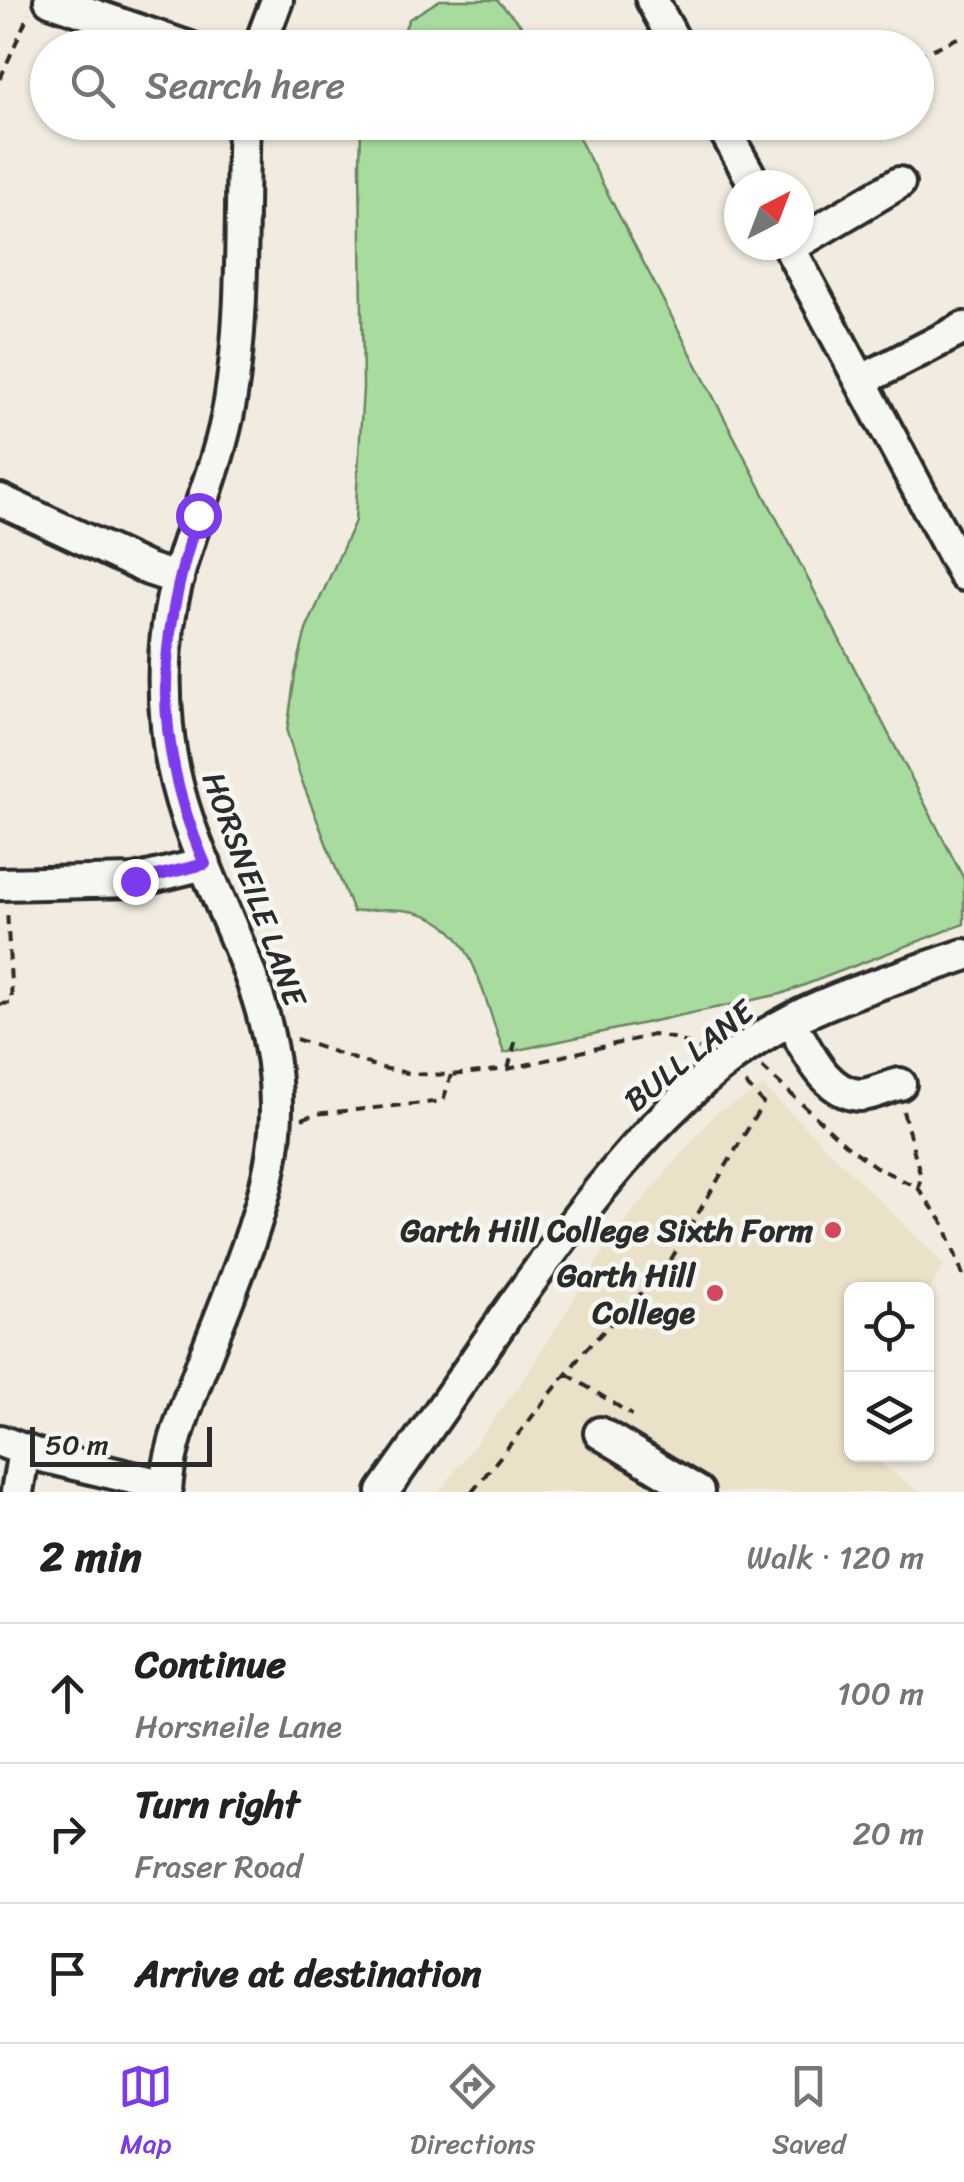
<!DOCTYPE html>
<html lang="en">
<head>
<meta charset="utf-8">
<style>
  :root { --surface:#fff; --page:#f2f2f2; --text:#222; --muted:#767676; --line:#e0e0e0; --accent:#7c3aed }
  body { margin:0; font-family:Sriracha,sans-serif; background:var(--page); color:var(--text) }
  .controls { position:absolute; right:30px; bottom:30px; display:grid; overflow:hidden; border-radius:15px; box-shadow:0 2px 8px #0004 }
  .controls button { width:90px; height:90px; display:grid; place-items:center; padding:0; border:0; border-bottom:2px solid var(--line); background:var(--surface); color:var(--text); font:50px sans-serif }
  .compass { position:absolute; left:724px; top:170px; width:90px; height:90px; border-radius:50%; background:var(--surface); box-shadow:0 2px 8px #0004; rotate:42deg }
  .scale { position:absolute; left:30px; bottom:25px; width:182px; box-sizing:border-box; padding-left:10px; border:5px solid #2b2b2b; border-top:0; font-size:28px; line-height:35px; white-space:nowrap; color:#2b2b2b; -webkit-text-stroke:8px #f6f6f2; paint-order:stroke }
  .stop { position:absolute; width:30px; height:30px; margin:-22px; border:8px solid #7c3aed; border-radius:50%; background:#fff }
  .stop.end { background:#7c3aed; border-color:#fff; box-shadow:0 2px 10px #0008 }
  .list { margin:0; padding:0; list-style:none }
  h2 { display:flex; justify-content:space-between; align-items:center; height:130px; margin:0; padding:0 40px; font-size:42px }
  h2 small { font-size:32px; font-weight:400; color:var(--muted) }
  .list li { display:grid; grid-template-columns:65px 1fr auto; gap:30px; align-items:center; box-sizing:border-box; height:140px; padding:0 40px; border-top:2px solid var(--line) }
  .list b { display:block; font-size:38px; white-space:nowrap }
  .list p { margin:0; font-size:32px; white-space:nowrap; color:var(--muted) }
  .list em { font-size:32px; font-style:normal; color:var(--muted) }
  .icon { flex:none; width:55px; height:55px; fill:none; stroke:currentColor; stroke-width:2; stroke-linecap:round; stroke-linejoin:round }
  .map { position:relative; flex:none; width:964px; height:1492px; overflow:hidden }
  .search { position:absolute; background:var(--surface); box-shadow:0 2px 8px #0004; left:30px; right:30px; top:30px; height:110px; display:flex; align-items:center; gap:25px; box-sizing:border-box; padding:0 35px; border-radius:55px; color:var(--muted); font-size:38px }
  .sheet { height:550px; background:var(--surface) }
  nav { display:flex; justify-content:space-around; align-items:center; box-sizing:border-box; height:140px; border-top:2px solid var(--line); background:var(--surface); font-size:28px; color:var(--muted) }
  nav a { display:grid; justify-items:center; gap:5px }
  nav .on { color:var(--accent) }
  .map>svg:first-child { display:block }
  .built { fill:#ebe0c8 }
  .green { fill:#a8dc9e; stroke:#6a8464; stroke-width:2.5 }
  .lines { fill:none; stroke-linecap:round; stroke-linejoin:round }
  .minor-casing { stroke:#2b2b2b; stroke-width:38 }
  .path { stroke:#2b2b2b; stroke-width:4; stroke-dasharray:10 8; stroke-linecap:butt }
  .minor { stroke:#f6f6f2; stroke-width:30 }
  .route { stroke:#7c3aed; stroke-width:12 }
  .poi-dot { fill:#d1495b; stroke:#f6f6f2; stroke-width:4 }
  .labels { text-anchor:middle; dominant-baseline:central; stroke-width:9; stroke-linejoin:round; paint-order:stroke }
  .street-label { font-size:32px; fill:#2b2b2b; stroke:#f6f6f2 }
  .poi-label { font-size:32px; font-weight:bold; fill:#2b2b2b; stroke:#f6f6f2; text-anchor:end }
</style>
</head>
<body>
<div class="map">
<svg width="964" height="1492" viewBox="0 0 964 1492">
  <rect width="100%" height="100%" fill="#f1ecdf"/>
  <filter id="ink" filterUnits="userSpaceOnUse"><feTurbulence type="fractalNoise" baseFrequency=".01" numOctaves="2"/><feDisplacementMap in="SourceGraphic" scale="20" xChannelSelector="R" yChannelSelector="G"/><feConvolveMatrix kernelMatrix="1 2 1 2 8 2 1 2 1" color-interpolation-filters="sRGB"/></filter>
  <g filter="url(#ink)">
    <path class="built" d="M764 1087 944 1264 927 1296 926 1290H852V1454L870 1455 919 1492H439L522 1382 616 1232 715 1114Z"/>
    <path class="green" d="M440 0H497L520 24 532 47H397L409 19Z
      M364 123H571L964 879V924L781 994 504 1053C471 963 471 894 353 912L300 776 287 732 295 674 306 630 355 521 363 388 360 165 361 130Z"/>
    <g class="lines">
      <defs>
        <path id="minor" d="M50 0 190 48
          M652 0 678 48
          M259 48 277 0
          M720 122 755 185
          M799 242 899 183
          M788 245 964 575
          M861 381 964 328
          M0 500 148 569 178 579
          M0 884 135 881 205 864
          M801 1040C813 1062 831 1094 860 1095 872 1095 888 1086 900 1084
          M600 1433 698 1492
          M0 1441 37 1455 166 1486
          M17 1492 24 1451
          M166 1492C168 1453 182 1419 195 1383 223 1306 269 1212 275 1131 288 978 179 872 167 726 162 677 165 624 178 576 194 518 220 462 230 402 245 311 240 215 244 122
          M383 1492C424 1434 465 1376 505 1317 581 1210 673 1080 793 1019 847 992 907 975 964 955"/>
      </defs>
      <use href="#minor" class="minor-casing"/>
      <path class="path" d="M916 57 964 35
        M0 79 29 13
        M0 1004 12 1003 7 909
        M296 1039 378 1067 412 1074 451 1075 508 1069 653 1035 678 1039 699 1049
        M762 1067 845 1144 876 1167 918 1188 944 1224 964 1278
        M508 1069 516 1039
        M903 1111 921 1177 918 1188
        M302 1119 315 1114 443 1101 451 1075
        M567 1374 632 1415
        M472 1492 587 1348 666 1268 763 1103 745 1083"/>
      <use href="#minor" class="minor"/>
    </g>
  </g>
  <g class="lines" filter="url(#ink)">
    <path class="route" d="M135 881 205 864C151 739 157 642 198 515"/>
  </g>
  <g class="poi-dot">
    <circle cx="833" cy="1230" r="10"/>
    <circle cx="715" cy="1293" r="10"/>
  </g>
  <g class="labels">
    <g class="street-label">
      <text transform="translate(254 889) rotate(70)">HORSNEILE LANE</text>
      <text transform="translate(689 1056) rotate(-39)">BULL LANE</text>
    </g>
    <g class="poi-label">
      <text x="813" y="1230">Garth Hill College Sixth Form</text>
      <text x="695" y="1275">Garth Hill<tspan x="695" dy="37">College</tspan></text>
    </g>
  </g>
</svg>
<div class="controls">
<button><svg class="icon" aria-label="locate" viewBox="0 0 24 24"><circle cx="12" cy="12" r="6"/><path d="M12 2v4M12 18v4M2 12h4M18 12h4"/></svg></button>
<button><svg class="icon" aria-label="layers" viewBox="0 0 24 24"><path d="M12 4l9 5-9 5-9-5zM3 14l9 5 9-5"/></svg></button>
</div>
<svg class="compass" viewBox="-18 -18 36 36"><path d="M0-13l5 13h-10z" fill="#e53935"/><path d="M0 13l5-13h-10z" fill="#767676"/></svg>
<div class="scale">50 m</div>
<div class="stop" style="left:198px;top:515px"></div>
<div class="stop end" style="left:135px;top:881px"></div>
<div class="search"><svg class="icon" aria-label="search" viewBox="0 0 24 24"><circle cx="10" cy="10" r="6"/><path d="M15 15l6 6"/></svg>Search here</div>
</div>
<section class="sheet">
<h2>2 min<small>Walk · 120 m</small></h2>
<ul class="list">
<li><svg class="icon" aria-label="ahead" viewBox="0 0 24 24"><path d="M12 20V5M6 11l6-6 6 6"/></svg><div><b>Continue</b><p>Horsneile Lane</p></div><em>100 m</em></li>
<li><svg class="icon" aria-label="right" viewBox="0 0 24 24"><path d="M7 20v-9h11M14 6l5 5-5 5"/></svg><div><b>Turn right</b><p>Fraser Road</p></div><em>20 m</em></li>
<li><svg class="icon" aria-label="arrive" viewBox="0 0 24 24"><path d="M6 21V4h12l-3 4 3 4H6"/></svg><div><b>Arrive at destination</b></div></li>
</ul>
</section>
<nav>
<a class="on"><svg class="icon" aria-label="map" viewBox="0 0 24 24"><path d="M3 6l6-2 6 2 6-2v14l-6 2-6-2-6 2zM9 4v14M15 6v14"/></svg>Map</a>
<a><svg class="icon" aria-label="directions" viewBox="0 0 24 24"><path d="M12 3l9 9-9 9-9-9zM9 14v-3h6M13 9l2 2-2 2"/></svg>Directions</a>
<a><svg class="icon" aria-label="saved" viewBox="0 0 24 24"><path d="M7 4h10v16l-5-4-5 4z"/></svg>Saved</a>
</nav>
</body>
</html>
